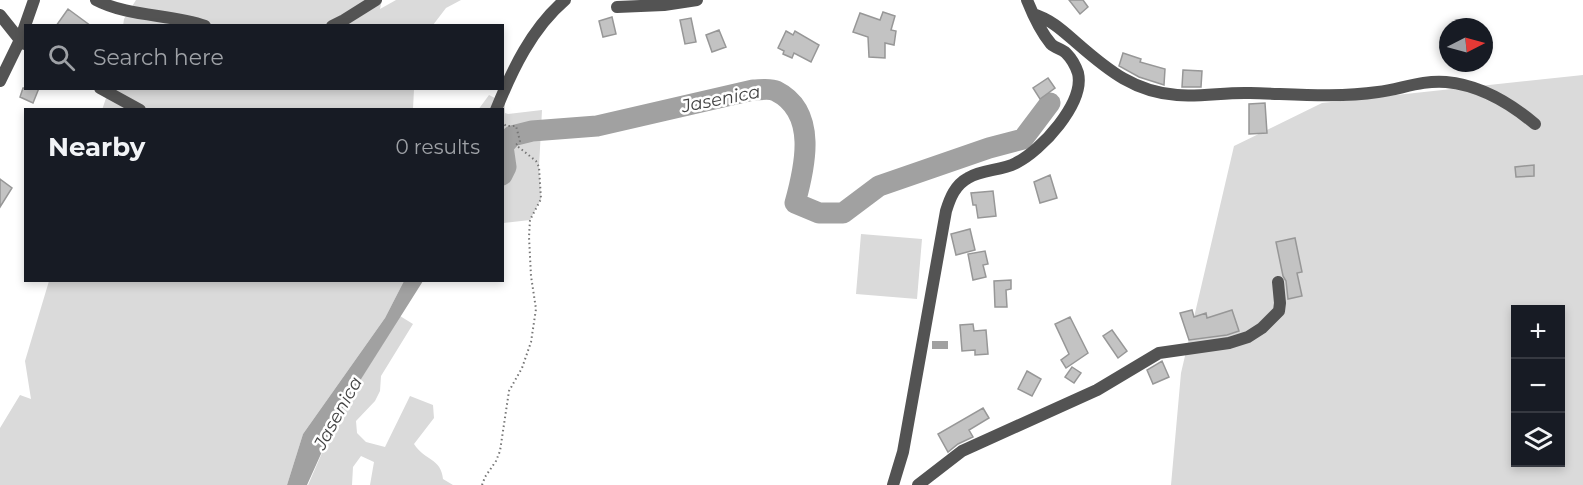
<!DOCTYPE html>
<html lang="en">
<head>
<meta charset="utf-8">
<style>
  :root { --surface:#171b24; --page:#20242c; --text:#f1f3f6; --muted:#9ea1a6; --line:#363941 }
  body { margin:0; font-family:Montserrat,sans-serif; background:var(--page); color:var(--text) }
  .controls { position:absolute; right:18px; bottom:18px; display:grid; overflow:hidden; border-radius:0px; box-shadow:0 3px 9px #0003 }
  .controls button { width:54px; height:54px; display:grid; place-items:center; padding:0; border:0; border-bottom:2px solid var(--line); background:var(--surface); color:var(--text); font:30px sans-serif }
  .compass { position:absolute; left:1439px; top:18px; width:54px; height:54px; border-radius:50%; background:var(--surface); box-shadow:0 3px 9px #0003; rotate:84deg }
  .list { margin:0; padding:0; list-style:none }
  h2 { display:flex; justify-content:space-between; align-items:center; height:78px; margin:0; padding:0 24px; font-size:26px }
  h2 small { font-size:20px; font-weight:400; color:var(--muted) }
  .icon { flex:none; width:33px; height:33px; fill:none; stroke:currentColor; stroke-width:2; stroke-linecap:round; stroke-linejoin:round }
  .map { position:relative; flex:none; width:1583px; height:485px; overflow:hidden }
  .search { position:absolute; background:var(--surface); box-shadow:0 3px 9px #0003; left:24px; top:24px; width:480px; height:66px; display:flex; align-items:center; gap:15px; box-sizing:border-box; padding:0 21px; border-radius:0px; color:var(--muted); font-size:22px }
  .panel { position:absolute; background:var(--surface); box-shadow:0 3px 9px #0003; left:24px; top:108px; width:480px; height:174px; border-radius:0px }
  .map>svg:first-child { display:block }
  .green { fill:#dadada; fill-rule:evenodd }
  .water { fill:#a1a1a1 }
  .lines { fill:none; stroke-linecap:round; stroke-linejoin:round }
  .river { stroke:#a1a1a1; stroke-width:21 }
  .building { fill:#c3c3c3; stroke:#979797; stroke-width:1.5 }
  .path { stroke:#757575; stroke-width:2; stroke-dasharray:1.5 3; stroke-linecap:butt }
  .minor { stroke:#535353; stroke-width:12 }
  .labels { text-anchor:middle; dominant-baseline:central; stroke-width:5; stroke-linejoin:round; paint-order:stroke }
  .water-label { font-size:18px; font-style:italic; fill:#424242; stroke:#fff }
</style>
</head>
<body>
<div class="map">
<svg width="1583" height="485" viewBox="0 0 1583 485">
  <rect width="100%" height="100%" fill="#fff"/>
  <path class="green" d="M136 0H382L380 9 396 0H461L446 8 433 25 123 26 124 19Z
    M1583 75V485H1171L1181 373 1234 146 1322 103ZM1516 310H1560V462H1516Z
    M109 89H414L413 109 102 110Z
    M489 95 505 103V113L508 114 542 110 539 167 541 199 530 220 503 223 502 110H478Z
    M861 234 922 239 917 299 856 294Z
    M49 281H404L385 318 303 434 287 485H0V428L20 395 31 399 25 361Z
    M400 316 413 324 381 376 380 391 375 401 356 421 357 433 366 442 385 447 410 396 433 405 434 418 414 444C425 461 441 458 443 479L453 485H370L374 462 361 456 353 467 352 485H308L339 414Z"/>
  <path class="water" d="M404 281H423L339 414 307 485H287L303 434 385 318Z
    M932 341H948V349H932Z"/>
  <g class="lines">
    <path class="river" d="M502 175 506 167 503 146 512 136 532 131 597 126 753 90C759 90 770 88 776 91 818 112 805 167 795 203L819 213H843L879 186 989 148 1023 139 1050 103"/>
  </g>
  <path class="building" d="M1069 0H1083L1088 7 1080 14Z
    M68 9 91 26H56Z
    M883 12 895 16 891 30 896 31 894 45 885 43V58L869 57 868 37 853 32 860 13 880 20Z
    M612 17 616 34 603 37 599 21Z
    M691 18 696 42 685 44 680 20Z
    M719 30 726 47 712 52 706 35Z
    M786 31 793 35 795 31 819 45 811 62 794 53 792 58 783 54 784 51 778 48Z
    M1123 53 1141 59 1140 62 1165 69 1164 85 1139 77 1119 66Z
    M1183 70 1202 71 1201 87H1182Z
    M1048 78 1055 88 1040 99 1033 88Z
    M23 88H39L33 103 20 97Z
    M1265 103 1267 133 1249 134V104Z
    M1534 165V176L1516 177 1515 167Z
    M1050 175 1057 198 1040 203 1034 182Z
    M0 179 12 188 0 207Z
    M993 191 996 216 978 218 976 205H973L971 193Z
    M970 229 975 250 956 255 951 234Z
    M1295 238 1302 272 1297 273 1302 296 1288 299 1286 281 1283 276 1276 242Z
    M985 251 988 264 983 265 986 277 973 280 968 254Z
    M1011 280V289L1006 290 1007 307H995L994 281Z
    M1192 310 1194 317 1206 313 1207 318 1232 310 1239 331 1227 335 1189 340 1180 313Z
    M1070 317 1088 353 1066 368 1061 360 1069 354 1055 324Z
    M973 324 974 331 986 330 988 354 975 355V350L962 351 960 325Z
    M1112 330 1127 351 1118 358 1103 336Z
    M1162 361 1169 377 1153 384 1147 370Z
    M1072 367 1081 373 1074 383 1065 377Z
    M1027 371 1041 379 1032 396 1018 389Z
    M983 408 989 418 969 430 973 437 958 444 948 452 938 434Z"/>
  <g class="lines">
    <path class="path" d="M502 133 505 135
      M482 485 485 477 496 461 500 451 509 391 522 368 531 342 536 309 531 276 529 237 530 220 541 199 539 167 536 161 516 145 520 141 516 126H506L502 122"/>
    <path class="minor" d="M96 0C128 17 171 14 205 26
      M617 7 664 5 697 0
      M1033 14C1052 20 1063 31 1078 44 1109 71 1135 92 1177 95 1201 97 1226 92 1250 93 1293 94 1336 98 1378 92 1401 89 1422 80 1446 82 1480 85 1510 103 1535 124
      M0 15 20 40 25 44
      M332 26 344 20 376 0
      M0 81 20 40 34 0
      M100 88 140 110
      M496 110C512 70 532 28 565 0
      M893 485 903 452 946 211C950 198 955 185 968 178 982 169 1001 171 1016 163 1041 151 1085 103 1078 73 1076 67 1071 58 1066 53 1062 49 1055 48 1051 44 1040 31 1033 15 1027 0
      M918 485 962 451 1097 390 1159 353 1229 343 1248 337 1262 328 1279 311 1280 303 1278 282"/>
  </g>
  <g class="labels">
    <g class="water-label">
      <text transform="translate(721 99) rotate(-11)">Jasenica</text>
      <text transform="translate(338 413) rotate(-61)">Jasenica</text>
    </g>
  </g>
</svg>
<div class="controls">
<button>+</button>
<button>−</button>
<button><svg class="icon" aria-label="layers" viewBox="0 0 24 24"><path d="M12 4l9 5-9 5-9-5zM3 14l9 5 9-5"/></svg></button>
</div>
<svg class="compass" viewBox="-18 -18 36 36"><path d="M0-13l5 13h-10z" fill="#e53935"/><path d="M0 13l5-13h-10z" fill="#9ea1a6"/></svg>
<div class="search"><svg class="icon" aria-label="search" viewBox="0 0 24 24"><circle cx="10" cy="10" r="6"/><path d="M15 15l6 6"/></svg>Search here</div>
<section class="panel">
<h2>Nearby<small>0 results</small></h2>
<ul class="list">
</ul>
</section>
</div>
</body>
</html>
